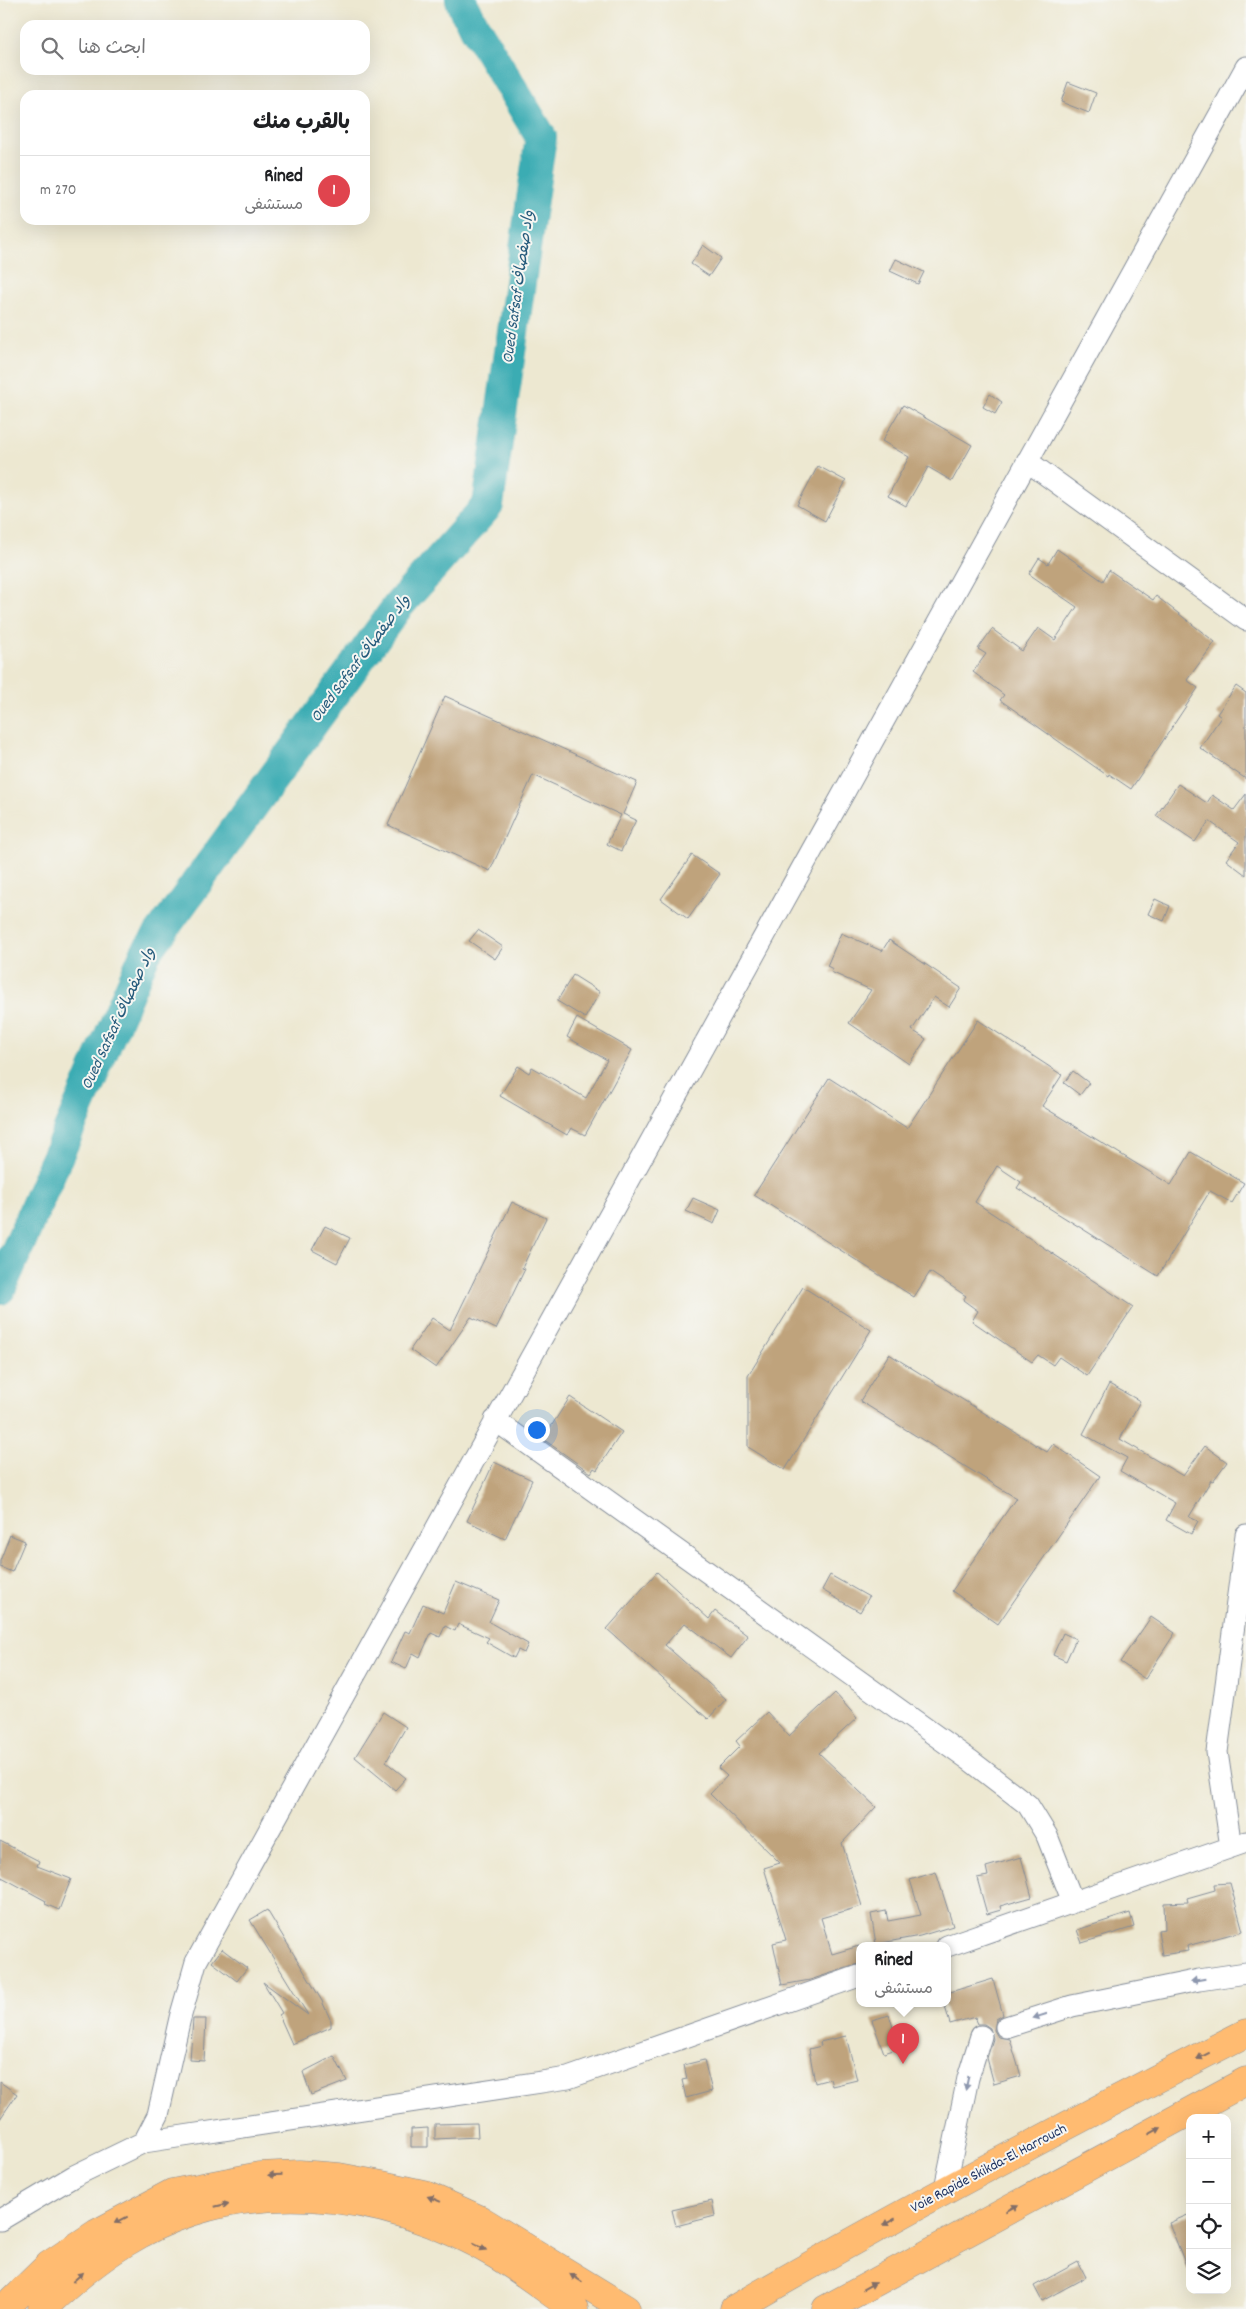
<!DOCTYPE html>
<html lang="ar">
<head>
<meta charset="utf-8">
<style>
  :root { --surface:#fff; --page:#f6f6f6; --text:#202124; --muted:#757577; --line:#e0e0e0; --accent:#1f6fb2 }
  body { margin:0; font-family:Dekko,"Playpen Sans Arabic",sans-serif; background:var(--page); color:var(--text); direction:rtl }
  .controls { position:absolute; right:15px; bottom:15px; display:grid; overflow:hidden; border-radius:10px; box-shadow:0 5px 20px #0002 }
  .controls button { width:45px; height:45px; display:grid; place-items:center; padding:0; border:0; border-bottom:1px solid var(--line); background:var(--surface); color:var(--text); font:25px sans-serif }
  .you { position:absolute; left:536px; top:1429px; width:18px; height:18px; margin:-12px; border:4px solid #fff; border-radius:50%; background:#1a73e8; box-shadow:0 0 0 8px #1a73e833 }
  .badge { display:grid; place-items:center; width:32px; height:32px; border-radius:50%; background:var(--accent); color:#fff; font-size:16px; font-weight:700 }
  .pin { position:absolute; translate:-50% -41px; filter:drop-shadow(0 1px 2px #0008) }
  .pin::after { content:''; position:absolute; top:26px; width:18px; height:15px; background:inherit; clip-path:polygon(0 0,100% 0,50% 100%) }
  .popup { position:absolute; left:856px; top:1942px; width:95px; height:65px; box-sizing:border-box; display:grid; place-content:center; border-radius:10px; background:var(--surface); filter:drop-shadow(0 1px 4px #0005); font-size:16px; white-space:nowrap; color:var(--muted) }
  .popup b { font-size:19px; color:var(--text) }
  .popup::after { content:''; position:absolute; left:50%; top:100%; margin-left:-10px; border:10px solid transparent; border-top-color:var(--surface) }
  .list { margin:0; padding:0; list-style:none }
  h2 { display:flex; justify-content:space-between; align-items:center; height:65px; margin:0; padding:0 20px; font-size:21px }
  h2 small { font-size:16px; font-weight:400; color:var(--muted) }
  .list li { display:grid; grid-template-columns:32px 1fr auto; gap:15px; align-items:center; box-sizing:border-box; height:70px; padding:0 20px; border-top:1px solid var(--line) }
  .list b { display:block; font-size:19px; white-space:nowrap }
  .list p { margin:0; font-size:16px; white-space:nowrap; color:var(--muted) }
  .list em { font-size:16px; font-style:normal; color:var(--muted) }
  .icon { flex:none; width:28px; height:28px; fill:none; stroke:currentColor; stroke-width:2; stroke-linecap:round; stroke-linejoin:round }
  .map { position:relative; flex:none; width:1246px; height:2309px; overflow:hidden; direction:ltr }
  .search { position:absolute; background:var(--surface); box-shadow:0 5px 20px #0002; left:20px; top:20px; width:350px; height:55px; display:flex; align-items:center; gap:12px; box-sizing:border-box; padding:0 18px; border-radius:15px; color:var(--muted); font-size:19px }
  .panel { position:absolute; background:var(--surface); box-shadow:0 5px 20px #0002; left:20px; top:90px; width:350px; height:135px; border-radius:15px; direction:rtl }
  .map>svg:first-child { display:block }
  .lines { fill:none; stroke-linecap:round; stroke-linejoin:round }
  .river { stroke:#3aacb3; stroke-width:32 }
  .building { fill:#bfa37c }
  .minor-casing { stroke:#848c98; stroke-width:23 }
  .highway-casing { stroke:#848c98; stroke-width:29 }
  .minor { stroke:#fff; stroke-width:21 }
  .highway { stroke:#ffbb71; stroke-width:28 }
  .oneway { fill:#8d97ae }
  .oneway2 { fill:#826e67 }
  .labels { text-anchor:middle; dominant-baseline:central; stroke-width:4; stroke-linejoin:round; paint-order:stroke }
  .street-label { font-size:15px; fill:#1b2f5e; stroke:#f6f6f2 }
  .water-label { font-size:16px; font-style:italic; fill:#265b7c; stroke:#f6f6f2 }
</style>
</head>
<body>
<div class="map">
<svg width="1246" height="2309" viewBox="0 0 1246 2309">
  <rect width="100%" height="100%" fill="#f6f6f2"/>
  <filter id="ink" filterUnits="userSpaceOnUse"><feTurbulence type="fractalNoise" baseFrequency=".02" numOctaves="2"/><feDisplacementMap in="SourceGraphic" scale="10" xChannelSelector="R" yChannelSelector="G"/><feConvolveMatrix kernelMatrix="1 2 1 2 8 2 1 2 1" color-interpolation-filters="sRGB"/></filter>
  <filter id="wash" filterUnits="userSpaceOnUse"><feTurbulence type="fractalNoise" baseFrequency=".0096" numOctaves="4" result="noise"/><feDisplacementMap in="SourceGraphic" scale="20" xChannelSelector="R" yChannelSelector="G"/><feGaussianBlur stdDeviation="1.12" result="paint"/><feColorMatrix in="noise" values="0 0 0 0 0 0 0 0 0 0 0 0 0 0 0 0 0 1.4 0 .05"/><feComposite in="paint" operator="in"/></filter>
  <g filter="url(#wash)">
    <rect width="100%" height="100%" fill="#ede8d1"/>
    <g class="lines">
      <path class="river" d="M0 1289 145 954 398 606 488 505 541 137 464 9 461 0"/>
    </g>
    <g id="blocks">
      <path class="building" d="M1068 82 1096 93 1089 113 1061 102Z
        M703 245 721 258 709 276 691 264Z
        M896 259 924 272 918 284 890 271Z
        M990 394 1002 402 995 414 983 407Z
        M903 405 972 445 952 481 928 467 906 506 888 496 909 457 882 441Z
        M818 466 846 481 825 521 797 505Z
        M1057 549 1103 581 1109 570 1153 600 1156 596 1215 642 1187 680 1198 688 1131 789 1109 774 1108 776 1000 700 1004 695 973 672 986 654 978 649 992 629 1022 651 1038 628 1055 640 1077 607 1029 574 1039 558 1048 564Z
        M1236 686 1246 693V779L1200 748 1221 717 1217 714Z
        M445 696 637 782 623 814 636 820 621 851 607 844 621 815 533 775 490 871 388 825Z
        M1178 784 1207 803 1212 795 1234 810 1246 794V875L1226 860 1239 842 1209 821 1195 842 1156 816Z
        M692 855 720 874 688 919 661 899Z
        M1155 899 1170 906 1164 921 1148 914Z
        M478 930 503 947 495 959 469 941Z
        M841 933 882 951 889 940 961 988 949 1007 934 997 912 1030 926 1039 909 1064 849 1023 871 990 831 972 833 969 827 966Z
        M573 975 600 992 585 1018 557 1001Z
        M577 1018 632 1050 585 1135 571 1128 567 1135 500 1096 518 1066 529 1073 532 1067 586 1098 607 1060 567 1037Z
        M978 1020 1062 1075 1042 1106 1171 1185 1191 1152 1244 1183 1232 1203 1210 1191 1158 1276 1017 1188 1021 1182 997 1166 975 1202 1133 1307 1087 1376 1059 1357 1053 1365 1038 1355 1032 1362 972 1321 978 1311 963 1300 966 1296 930 1272 914 1297 754 1195 829 1078 907 1128Z
        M1073 1071 1089 1083 1080 1095 1064 1083Z
        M693 1198 720 1210 714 1224 686 1211Z
        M512 1202 546 1218 522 1268 525 1269 496 1329 471 1317 436 1368 410 1350 432 1318 450 1330Z
        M325 1226 350 1238 337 1263 312 1250Z
        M803 1287 871 1330 785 1470 748 1447V1376Z
        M889 1354 1047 1452 1053 1444 1100 1476 998 1624 952 1591 1016 1498 860 1401Z
        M1109 1384 1140 1401 1120 1439 1183 1476 1205 1446 1227 1462 1213 1481 1211 1480 1189 1517 1198 1521 1191 1534 1166 1520 1175 1503 1120 1471 1127 1458 1083 1434Z
        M570 1397 622 1432 597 1470 594 1468 591 1473 543 1439Z
        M494 1462 532 1480 505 1539 467 1521Z
        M10 1535 25 1541 12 1572 0 1567V1561Z
        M657 1572 709 1619 715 1611 748 1636 731 1658 685 1623 665 1645 726 1699 708 1719 607 1629Z
        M830 1575 869 1597 860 1612 822 1590Z
        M456 1582 499 1600 489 1622 528 1644 524 1653 518 1650 514 1658 486 1642 489 1638 458 1624 455 1631 445 1626 440 1637 431 1633 420 1657 413 1653 406 1669 391 1662 405 1631 410 1633 423 1604 443 1613Z
        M1151 1617 1175 1633 1145 1679 1120 1662Z
        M1063 1633 1076 1639 1066 1661 1053 1655Z
        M835 1693 857 1718 819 1753 876 1807 842 1843 862 1906 821 1918 832 1954 859 1946V1964L810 1980 782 1985 773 1943 786 1940 764 1868 780 1863 710 1794 727 1776 718 1768 740 1746 736 1741 767 1712 789 1736Z
        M383 1712 406 1727 386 1762 406 1778 395 1790 355 1757Z
        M0 1841 39 1861 37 1866 71 1879 59 1910 45 1904 46 1901 0 1876Z
        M1021 1857 1032 1897 1000 1906 1001 1910 987 1914 977 1878 988 1876 986 1867Z
        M936 1872 953 1926 920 1936 876 1944 871 1914 886 1911 888 1921 921 1915 910 1880Z
        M1230 1883 1243 1931 1187 1946 1188 1951 1162 1955 1158 1930 1165 1929 1164 1903 1188 1902 1187 1898 1215 1890 1214 1884Z
        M267 1910 322 2001 331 2021V2027L292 2044 279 2015 282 2013 263 1982 308 2015 250 1920Z
        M1130 1913 1134 1927 1082 1943 1077 1930Z
        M222 1949 247 1968 237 1981 212 1962Z
        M993 1979 1003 2015 996 2019 994 2030 998 2037 1010 2039 1021 2076 994 2084 987 2058 993 2039 990 2028 984 2024H978L975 2017 950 2024 944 2003H947V1993Z
        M889 2015 900 2048 884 2053 872 2020Z
        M193 2019H206L204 2061 190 2060Z
        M846 2036 857 2080 832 2086 830 2079 815 2083 809 2049 821 2046 820 2042Z
        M334 2056 347 2081 311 2095 303 2072Z
        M704 2060 712 2091 686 2098 682 2080 687 2079 684 2065Z
        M0 2082 17 2094 0 2119Z
        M477 2123 478 2137 435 2139V2124Z
        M428 2128V2147H411V2129Z
        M712 2201 715 2216 676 2226 672 2210Z
        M1190 2214V2273H1189L1169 2223Z
        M1078 2262 1086 2277 1042 2301 1034 2286Z"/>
    </g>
  </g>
  <g filter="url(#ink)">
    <use href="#blocks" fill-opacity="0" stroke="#848c98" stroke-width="1"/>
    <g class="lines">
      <defs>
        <path id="minor" d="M1027 461 1246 620
          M495 1420 971 1761 1028 1805 1047 1836 1073 1902
          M1231 1847 1217 1752 1246 1535
          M947 1946 1246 1842
          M1006 2027 1072 2006 1199 1980 1246 1973
          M144 2142 158 2115 180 2018 196 1962 1246 67
          M944 2193 968 2078 981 2036
          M0 2220 74 2176 144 2142 568 2078 859 1976"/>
        <path id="highway" d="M4 2309 49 2265 97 2233 172 2193 259 2176 299 2174 339 2177 382 2185 423 2194 455 2208 481 2220 626 2309
          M42 2309C68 2285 94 2262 125 2243 239 2172 385 2188 496 2255 523 2271 548 2291 574 2309
          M734 2309C901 2212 1073 2121 1246 2033
          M826 2309 1246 2081"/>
      </defs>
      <use href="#minor" class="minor-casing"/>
      <use href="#highway" class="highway-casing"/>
      <use href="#minor" class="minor"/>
      <use href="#highway" class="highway"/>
    </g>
    <defs><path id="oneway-solid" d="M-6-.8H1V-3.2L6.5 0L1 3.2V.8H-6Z" transform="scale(1.25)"/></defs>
    <g class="oneway">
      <use href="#oneway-solid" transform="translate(1198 1980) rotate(170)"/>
      <use href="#oneway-solid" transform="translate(1040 2016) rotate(162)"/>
      <use href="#oneway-solid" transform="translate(967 2083) rotate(102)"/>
    </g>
    <g class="oneway2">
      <use href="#oneway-solid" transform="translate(1203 2056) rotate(153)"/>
      <use href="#oneway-solid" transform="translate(1155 2131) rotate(-28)"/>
      <use href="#oneway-solid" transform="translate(275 2175) rotate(178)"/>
      <use href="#oneway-solid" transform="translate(434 2199) rotate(-158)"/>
      <use href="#oneway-solid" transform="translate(222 2205) rotate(-13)"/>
      <use href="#oneway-solid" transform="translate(1012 2208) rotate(-28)"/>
      <use href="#oneway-solid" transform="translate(121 2220) rotate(153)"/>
      <use href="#oneway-solid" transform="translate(889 2222) rotate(152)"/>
      <use href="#oneway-solid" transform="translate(480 2247) rotate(26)"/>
      <use href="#oneway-solid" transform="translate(78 2277) rotate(-41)"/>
      <use href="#oneway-solid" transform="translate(576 2278) rotate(-148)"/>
      <use href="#oneway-solid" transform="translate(869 2286) rotate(-28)"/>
    </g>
  </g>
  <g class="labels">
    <g class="street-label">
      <text transform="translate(989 2169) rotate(-28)">Voie Rapide Skikda-El Harrouch</text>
    </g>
    <g class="water-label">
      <text transform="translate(519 287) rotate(-82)">Oued Safsaf واد صفصاف</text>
      <text transform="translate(361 659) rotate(-53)">Oued Safsaf واد صفصاف</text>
      <text transform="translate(119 1019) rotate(-65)">Oued Safsaf واد صفصاف</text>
    </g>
  </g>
</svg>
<div class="controls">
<button>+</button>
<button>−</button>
<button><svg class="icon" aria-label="locate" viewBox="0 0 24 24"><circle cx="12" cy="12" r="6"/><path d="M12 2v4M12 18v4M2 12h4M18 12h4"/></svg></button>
<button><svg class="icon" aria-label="layers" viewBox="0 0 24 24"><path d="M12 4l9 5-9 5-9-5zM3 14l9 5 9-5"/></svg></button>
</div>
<div class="you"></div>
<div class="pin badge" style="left:903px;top:2064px;background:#e0444e">1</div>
<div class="popup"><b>Rined</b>مستشفى</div>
<div class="search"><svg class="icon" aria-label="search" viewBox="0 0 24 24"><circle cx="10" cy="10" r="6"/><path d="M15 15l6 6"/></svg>ابحث هنا</div>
<section class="panel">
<h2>بالقرب منك<small></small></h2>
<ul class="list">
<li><span class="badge" style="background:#e0444e">1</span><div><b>Rined</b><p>مستشفى</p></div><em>270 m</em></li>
</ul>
</section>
</div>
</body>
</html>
